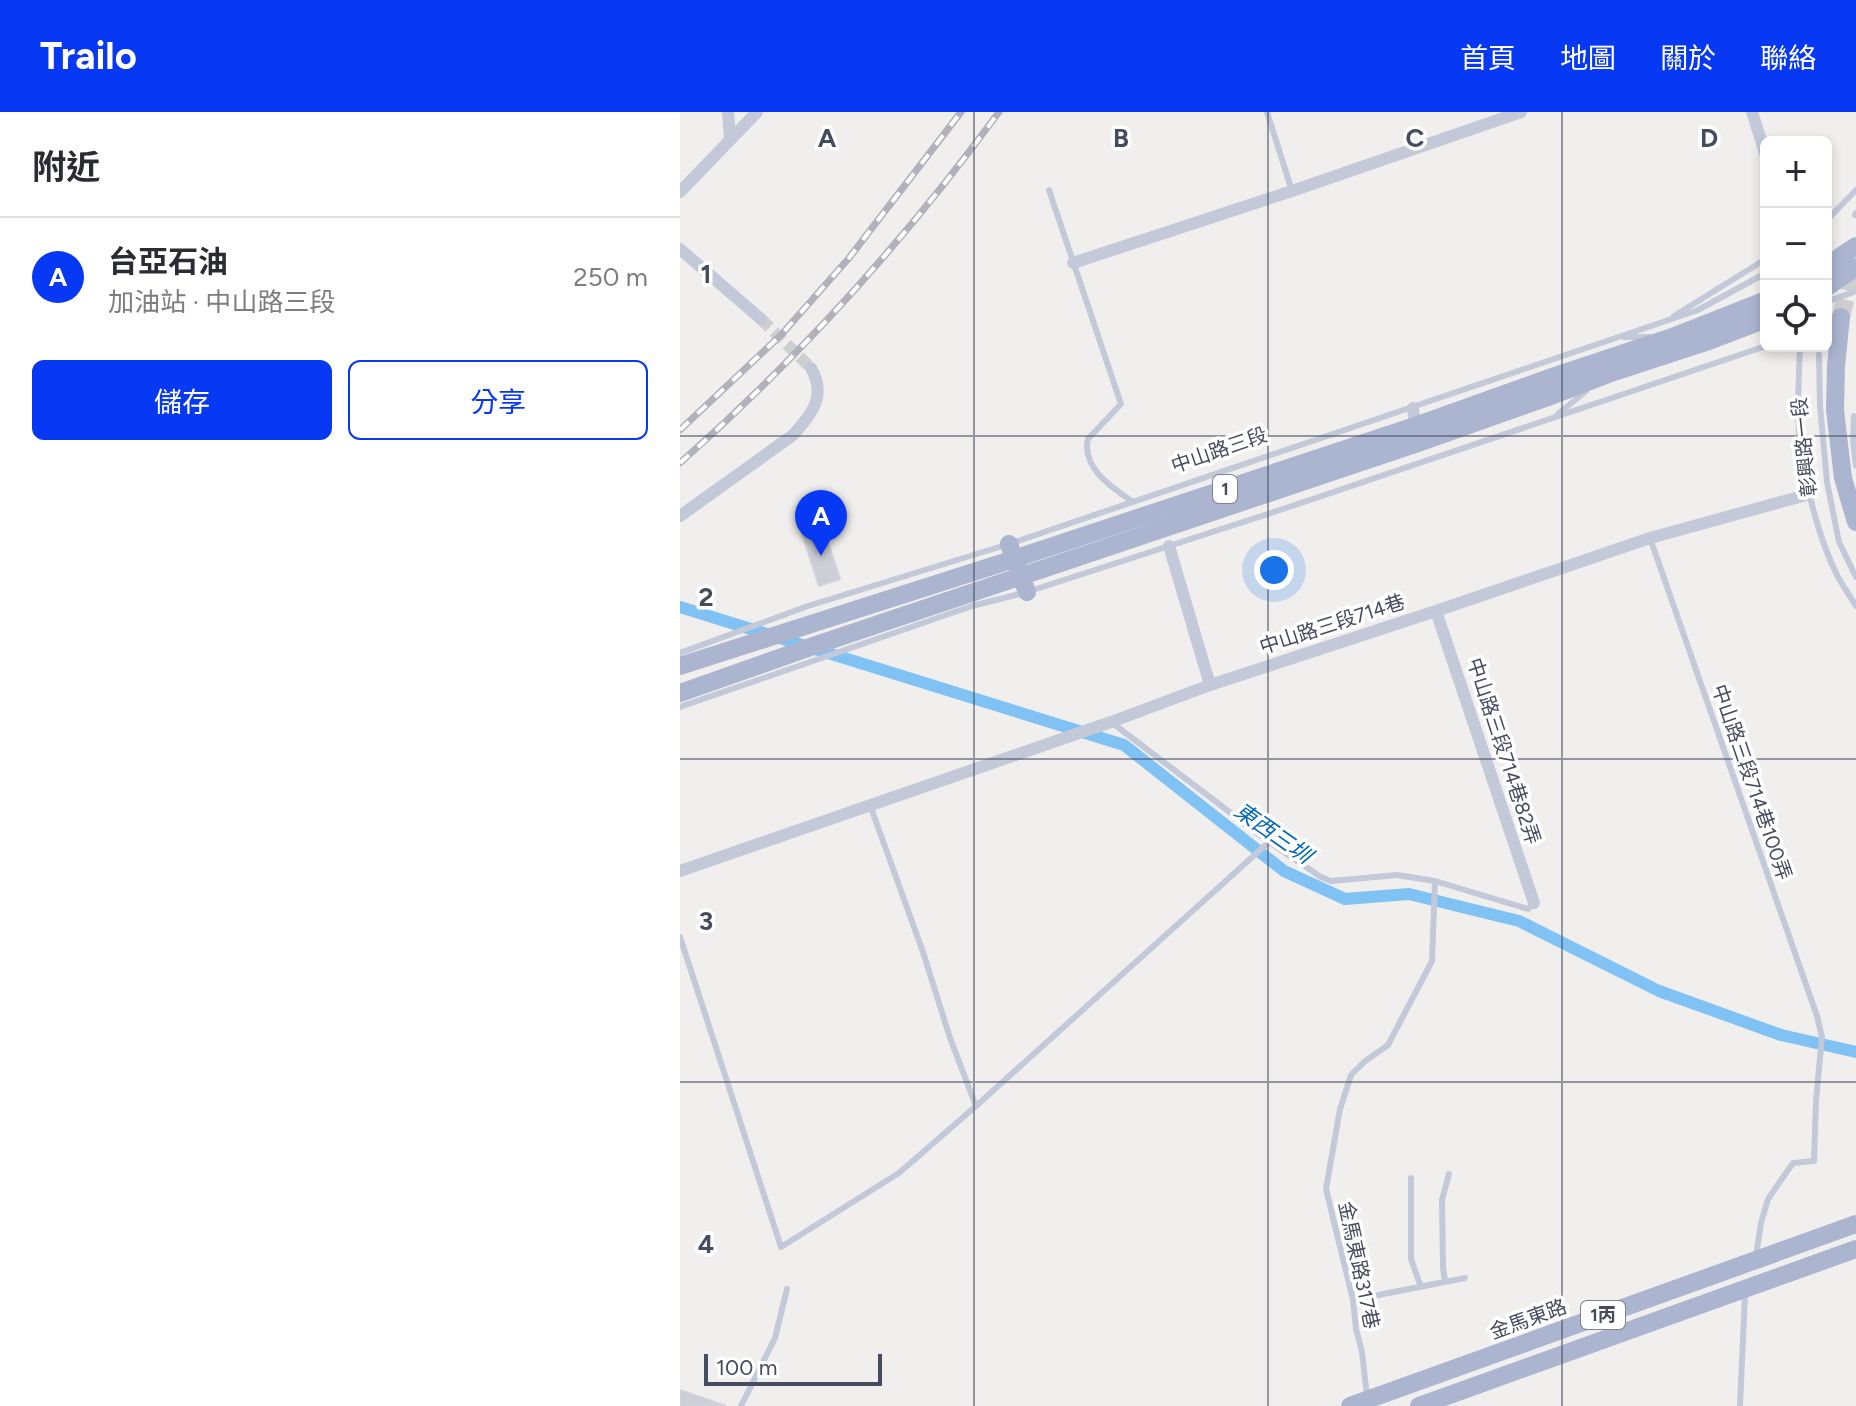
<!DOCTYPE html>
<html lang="zh-TW">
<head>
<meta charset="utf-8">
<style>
  :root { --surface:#fff; --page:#f7f7f7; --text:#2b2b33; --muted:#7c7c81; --line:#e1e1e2; --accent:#0738f3 }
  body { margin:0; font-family:Figtree,"Noto Sans TC",sans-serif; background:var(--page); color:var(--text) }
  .controls { position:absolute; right:24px; top:24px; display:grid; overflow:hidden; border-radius:12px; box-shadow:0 4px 12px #0003 }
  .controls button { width:72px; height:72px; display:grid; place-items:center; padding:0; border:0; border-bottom:2px solid var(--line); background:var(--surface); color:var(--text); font:40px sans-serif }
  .scale { position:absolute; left:24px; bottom:20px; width:178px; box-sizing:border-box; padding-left:8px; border:4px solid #454c5e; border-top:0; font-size:22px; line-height:28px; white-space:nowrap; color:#454c5e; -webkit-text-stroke:6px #fff; paint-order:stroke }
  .you { position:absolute; left:594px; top:458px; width:28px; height:28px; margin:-20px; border:6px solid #fff; border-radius:50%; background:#1a73e8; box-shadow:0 0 0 12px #1a73e833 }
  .badge { display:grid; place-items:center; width:52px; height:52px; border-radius:50%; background:var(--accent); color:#fff; font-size:26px; font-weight:700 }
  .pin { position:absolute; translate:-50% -66px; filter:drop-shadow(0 2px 4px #0008) }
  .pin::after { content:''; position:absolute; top:42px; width:28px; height:24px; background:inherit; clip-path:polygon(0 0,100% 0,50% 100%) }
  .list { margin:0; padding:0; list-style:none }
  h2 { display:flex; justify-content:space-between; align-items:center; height:104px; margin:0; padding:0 32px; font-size:34px }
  h2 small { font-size:26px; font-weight:400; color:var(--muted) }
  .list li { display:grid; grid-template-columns:52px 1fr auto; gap:24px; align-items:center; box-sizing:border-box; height:120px; padding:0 32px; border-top:2px solid var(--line) }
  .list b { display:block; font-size:30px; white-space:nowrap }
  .list p { margin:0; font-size:26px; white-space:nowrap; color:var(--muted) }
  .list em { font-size:26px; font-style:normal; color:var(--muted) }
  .actions { display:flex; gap:16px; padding:24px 32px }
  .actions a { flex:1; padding:18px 0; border:2px solid var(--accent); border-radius:12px; text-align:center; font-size:28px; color:var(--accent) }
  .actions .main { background:var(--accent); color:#fff }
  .icon { flex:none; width:44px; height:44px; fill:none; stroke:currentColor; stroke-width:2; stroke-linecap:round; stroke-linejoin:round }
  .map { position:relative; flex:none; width:1176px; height:1294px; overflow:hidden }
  header { display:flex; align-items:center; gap:48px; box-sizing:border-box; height:112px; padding:0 40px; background:var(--accent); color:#fff }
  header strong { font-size:38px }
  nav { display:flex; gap:44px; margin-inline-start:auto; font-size:28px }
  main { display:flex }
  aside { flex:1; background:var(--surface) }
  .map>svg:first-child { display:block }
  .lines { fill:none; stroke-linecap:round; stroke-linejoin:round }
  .canal { stroke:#81c2f5; stroke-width:12 }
  .building { fill:#cdcfd7; stroke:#d2d2db; stroke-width:2 }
  .street-tunnel { stroke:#cfced1; stroke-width:12; stroke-dasharray:12 6; stroke-linecap:butt }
  .primary-tunnel { stroke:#cfced1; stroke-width:18; stroke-dasharray:18 9; stroke-linecap:butt }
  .lane { stroke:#c3c9d8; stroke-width:6 }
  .street { stroke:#c3c9d8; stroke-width:12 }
  .primary { stroke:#abb5d0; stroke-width:18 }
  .rail-casing { stroke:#b0b1ba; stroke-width:7 }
  .rail { stroke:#fff; stroke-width:4; stroke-dasharray:12; stroke-linecap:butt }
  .grid { fill:none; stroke:#454c5e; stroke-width:2; stroke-opacity:0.55 }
  .labels { text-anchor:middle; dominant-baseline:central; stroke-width:7; stroke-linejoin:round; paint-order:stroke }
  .shield { fill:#fff; stroke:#7d828e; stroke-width:2 }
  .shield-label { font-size:18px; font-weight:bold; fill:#454c5e }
  .street-label { font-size:20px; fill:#454c5e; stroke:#fff }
  .water-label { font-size:22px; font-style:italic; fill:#0066b5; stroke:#fff }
  .grid-label { font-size:26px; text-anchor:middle; font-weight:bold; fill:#454c5e; stroke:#fff; stroke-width:7; stroke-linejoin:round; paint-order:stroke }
</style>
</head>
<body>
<header>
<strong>Trailo</strong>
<nav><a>首頁</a><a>地圖</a><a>關於</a><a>聯絡</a></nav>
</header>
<main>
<aside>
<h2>附近<small></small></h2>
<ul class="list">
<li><span class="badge">A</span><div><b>台亞石油</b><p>加油站 · 中山路三段</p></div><em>250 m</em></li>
</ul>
<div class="actions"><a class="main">儲存</a><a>分享</a></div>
</aside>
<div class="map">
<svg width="1176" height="1294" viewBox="0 0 1176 1294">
  <rect width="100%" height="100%" fill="#f1efee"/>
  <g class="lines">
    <path class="canal" d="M0 495 444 633 604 759 665 787 729 782 839 809 979 879 1101 923 1176 940"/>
  </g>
  <path class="building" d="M143 415 160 467 139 474 122 422Z
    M0 1278 46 1294H0Z"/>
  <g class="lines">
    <path class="street-tunnel" d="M81 207 131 256"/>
    <path class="primary-tunnel" d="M1161 205 1175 150"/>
    <path class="lane" d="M587 0 612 79
      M369 78 441 292 408 327C401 356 433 376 453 390
      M1175 103 1176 101
      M1146 109 1176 78
      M1146 190 1176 179
      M994 204 1086 147
      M944 225H969
      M1120 234C1119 268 1116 304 1121 339 1127 378 1139 427 1157 463 1162 473 1170 484 1176 494
      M1139 243 1140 294 1147 370 1159 430 1176 465
      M878 302 906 279
      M1174 304 1173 328 1176 354
      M970 426 1137 904 1142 925 1136 988 1134 1049 1113 1051 1088 1087 1081 1111 1076 1144
      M0 541 128 494 329 432 1018 198 1086 161
      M0 595 292 494 347 480 606 396 1086 234
      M431 610 589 730 641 765 651 769 717 763 755 769 848 797 854 791
      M190 693 243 840 270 926 296 994
      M0 825 101 1135 219 1061 296 994 589 730
      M731 1066V1147L741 1175
      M765 1170 763 1155 762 1088 769 1062
      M673 1188 785 1166
      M687 1284 682 1240 676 1217 673 1188 646 1077 660 997 671 963 684 950 708 933 752 849 755 769
      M61 1294 95 1226 107 1177
      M1060 1294 1065 1182"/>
    <path class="street" d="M48 0 50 27
      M1072 0 1086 44
      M0 80 77 0
      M0 137 81 207
      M393 151 612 79 841 0
      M733 296 735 314
      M0 404 113 323C132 302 147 284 131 256
      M489 434 530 573
      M756 499 854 791
      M0 759 431 610 530 573 756 499 970 426 1130 382"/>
    <path class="primary" d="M1146 154 1176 134
      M1146 176 1176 155
      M1161 205 1156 254 1155 298 1163 366 1176 410
      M329 432 347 480
      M0 554 334 447 735 314 872 265 992 225 1086 188
      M0 581 139 532 741 330 868 285 928 262 1026 230 1086 207
      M670 1294 1176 1112
      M739 1294 1176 1137"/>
    <defs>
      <path id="rail" d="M0 318 101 223 169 146 281 0
        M0 351C119 246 225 128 319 0"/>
    </defs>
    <use href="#rail" class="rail-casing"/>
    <use href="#rail" class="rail"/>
  </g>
  <path class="grid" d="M294 0V1294M588 0V1294M882 0V1294M0 324H1176M0 647H1176M0 970H1176"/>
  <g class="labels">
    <g class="shield">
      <rect x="533" y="363" width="24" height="28" rx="6"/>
      <rect x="901" y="1189" width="44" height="28" rx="6"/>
    </g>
    <g class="shield-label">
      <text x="545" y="377">1</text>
      <text x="923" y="1203">1丙</text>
    </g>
    <g class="street-label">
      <text transform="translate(1124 335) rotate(-96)">彰興路一段</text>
      <text transform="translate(539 338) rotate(-19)">中山路三段</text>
      <text transform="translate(652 512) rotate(-18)">中山路三段714巷</text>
      <text transform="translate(824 639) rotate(72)">中山路三段714巷82弄</text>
      <text transform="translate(1072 670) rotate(71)">中山路三段714巷100弄</text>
      <text transform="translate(679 1153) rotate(78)">金馬東路317巷</text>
      <text transform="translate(848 1207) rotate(-20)">金馬東路</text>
    </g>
    <g class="water-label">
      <text transform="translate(593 721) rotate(35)">東西三圳</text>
    </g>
  </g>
  <g class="grid-label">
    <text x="147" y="35">A</text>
    <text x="441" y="35">B</text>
    <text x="735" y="35">C</text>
    <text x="1029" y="35">D</text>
    <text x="26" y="171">1</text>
    <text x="26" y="494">2</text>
    <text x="26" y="818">3</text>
    <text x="26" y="1141">4</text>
  </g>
</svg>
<div class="controls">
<button>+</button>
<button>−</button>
<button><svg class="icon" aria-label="locate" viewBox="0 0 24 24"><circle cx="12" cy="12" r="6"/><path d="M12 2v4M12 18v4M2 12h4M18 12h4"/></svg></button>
</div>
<div class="scale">100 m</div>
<div class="you"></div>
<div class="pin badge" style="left:141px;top:444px">A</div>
</div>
</main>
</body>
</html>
